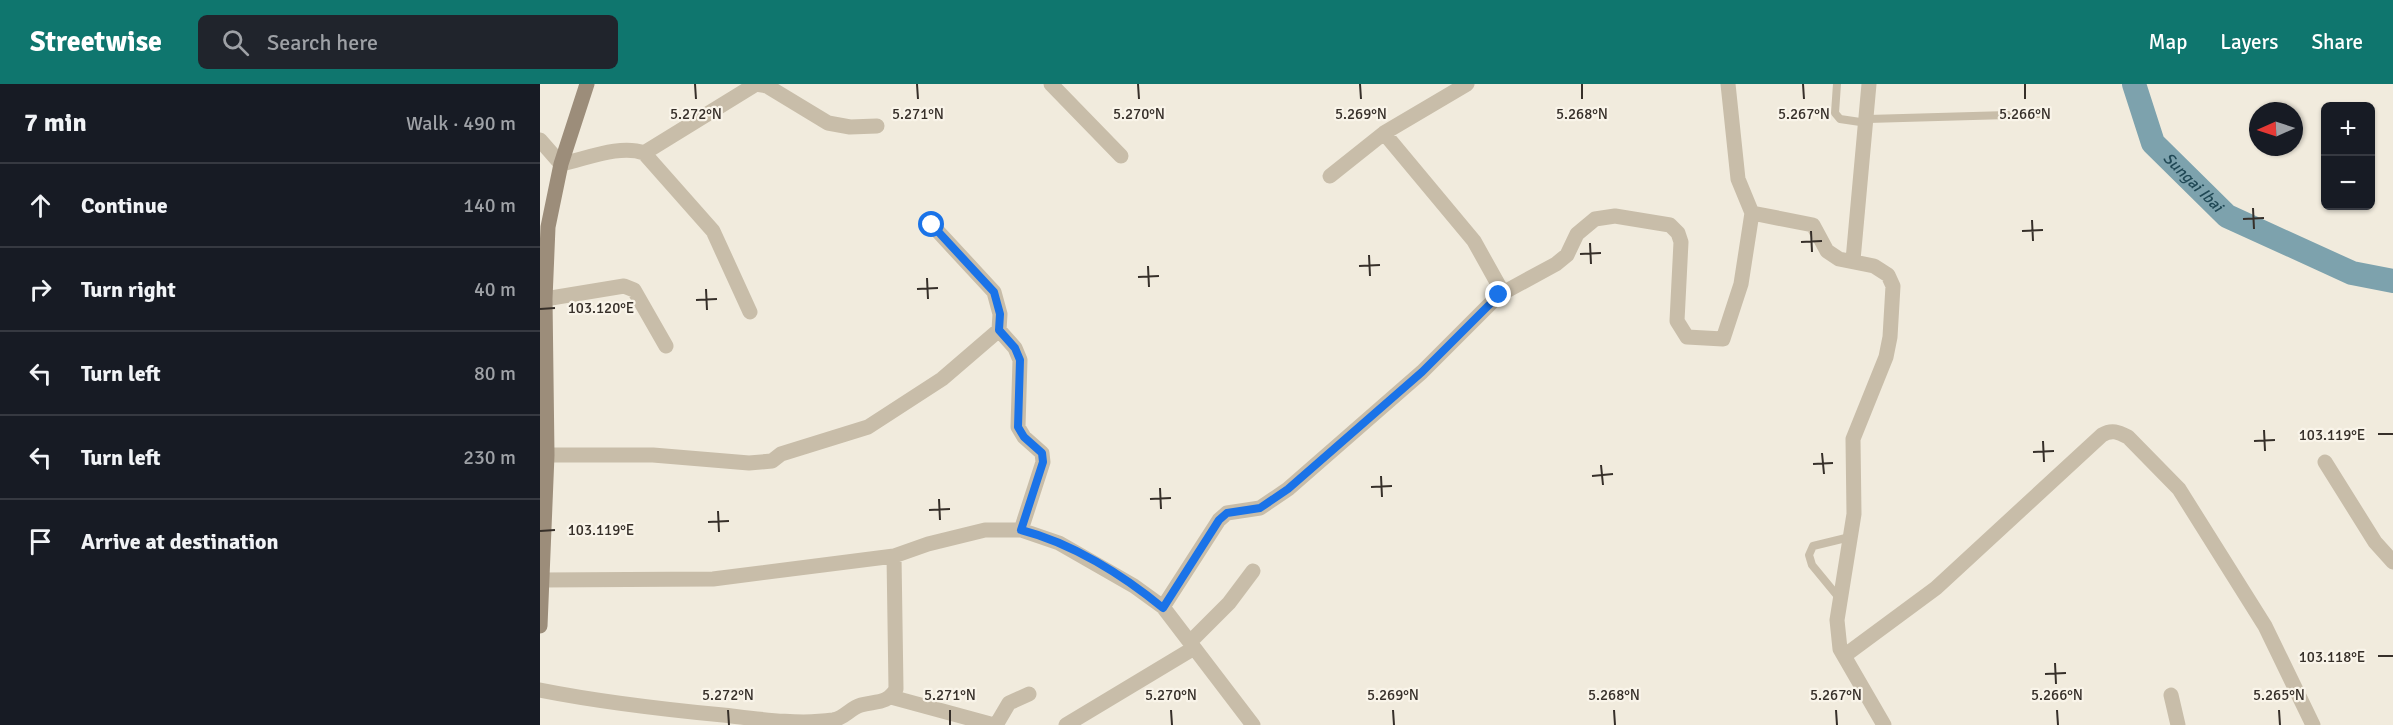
<!DOCTYPE html>
<html lang="en">
<head>
<meta charset="utf-8">
<style>
  :root { --surface:#171b24; --page:#20242c; --text:#f1f3f6; --muted:#9ea1a6; --line:#363941; --accent:#0f766e }
  body { margin:0; font-family:Signika,sans-serif; background:var(--page); color:var(--text) }
  .controls { position:absolute; right:18px; top:18px; display:grid; overflow:hidden; border-radius:9px; box-shadow:0 2px 4px #0004 }
  .controls button { width:54px; height:54px; display:grid; place-items:center; padding:0; border:0; border-bottom:2px solid var(--line); background:var(--surface); color:var(--text); font:30px sans-serif }
  .compass { position:absolute; left:1709px; top:18px; width:54px; height:54px; border-radius:50%; background:var(--surface); box-shadow:0 2px 4px #0004; rotate:267deg }
  .stop { position:absolute; width:18px; height:18px; margin:-14px; border:4px solid #1a73e8; border-radius:50%; background:#fff }
  .stop.end { background:#1a73e8; border-color:#fff; box-shadow:0 2px 6px #0008 }
  .list { margin:0; padding:0; list-style:none }
  h2 { display:flex; justify-content:space-between; align-items:center; height:78px; margin:0; padding:0 24px; font-size:26px }
  h2 small { font-size:20px; font-weight:400; color:var(--muted) }
  .list li { display:grid; grid-template-columns:39px 1fr auto; gap:18px; align-items:center; box-sizing:border-box; height:84px; padding:0 24px; border-top:2px solid var(--line) }
  .list b { display:block; font-size:22px; white-space:nowrap }
  .list em { font-size:20px; font-style:normal; color:var(--muted) }
  .icon { flex:none; width:33px; height:33px; fill:none; stroke:currentColor; stroke-width:2; stroke-linecap:round; stroke-linejoin:round }
  .map { position:relative; flex:none; width:1853px; height:641px; overflow:hidden }
  header { display:flex; align-items:center; gap:36px; box-sizing:border-box; height:84px; padding:0 30px; background:var(--accent); color:#fff }
  header strong { font-size:28px }
  nav { display:flex; gap:33px; margin-inline-start:auto; font-size:21px }
  .search { width:420px; height:54px; background:var(--page); display:flex; align-items:center; gap:15px; box-sizing:border-box; padding:0 21px; border-radius:9px; color:var(--muted); font-size:22px }
  main { display:flex }
  aside { flex:1; background:var(--surface) }
  .map>svg:first-child { display:block }
  .lines { fill:none; stroke-linecap:round; stroke-linejoin:round }
  .river { stroke:#7da2ad; stroke-width:24 }
  .lane { stroke:#c8bda9; stroke-width:8 }
  .street { stroke:#c8bda9; stroke-width:15 }
  .secondary { stroke:#9c8d7a; stroke-width:15 }
  .route { stroke:#1a73e8; stroke-width:8 }
  .ticks { fill:none; stroke:#362f29; stroke-width:2 }
  .labels { text-anchor:middle; dominant-baseline:central; stroke-width:4.5; stroke-linejoin:round; paint-order:stroke }
  .water-label { font-size:16px; font-style:italic; fill:#204855; stroke:#f9f4e9 }
  .ticks-label { font-size:15px; text-anchor:middle; fill:#362f29; stroke:#f9f4e9; stroke-width:4.5; stroke-linejoin:round; paint-order:stroke }
</style>
</head>
<body>
<header>
<strong>Streetwise</strong>
<div class="search"><svg class="icon" aria-label="search" viewBox="0 0 24 24"><circle cx="10" cy="10" r="6"/><path d="M15 15l6 6"/></svg>Search here</div>
<nav><a>Map</a><a>Layers</a><a>Share</a></nav>
</header>
<main>
<aside>
<h2>7 min<small>Walk · 490 m</small></h2>
<ul class="list">
<li><svg class="icon" aria-label="ahead" viewBox="0 0 24 24"><path d="M12 20V5M6 11l6-6 6 6"/></svg><div><b>Continue</b></div><em>140 m</em></li>
<li><svg class="icon" aria-label="right" viewBox="0 0 24 24"><path d="M7 20v-9h11M14 6l5 5-5 5"/></svg><div><b>Turn right</b></div><em>40 m</em></li>
<li><svg class="icon" aria-label="left" viewBox="0 0 24 24"><path d="M17 20v-9H6M10 6l-5 5 5 5"/></svg><div><b>Turn left</b></div><em>80 m</em></li>
<li><svg class="icon" aria-label="left" viewBox="0 0 24 24"><path d="M17 20v-9H6M10 6l-5 5 5 5"/></svg><div><b>Turn left</b></div><em>230 m</em></li>
<li><svg class="icon" aria-label="arrive" viewBox="0 0 24 24"><path d="M6 21V4h12l-3 4 3 4H6"/></svg><div><b>Arrive at destination</b></div></li>
</ul>
</aside>
<div class="map">
<svg width="1853" height="641" viewBox="0 0 1853 641">
  <rect width="100%" height="100%" fill="#f1ebdd"/>
  <g class="lines">
    <path class="river" id="s1" d="M1594 0 1613 59 1687 132 1812 189 1853 197"/>
    <path class="lane" d="M1297 0 1295 29 1300 35 1327 39
      M1328 35 1499 30
      M1300 515 1272 481 1269 471 1273 462 1310 453"/>
    <path class="street" d="M511 0 581 72
      M1188 0 1198 95 1212 129 1273 141 1287 167 1299 175 1334 182 1348 191 1353 202 1350 253 1346 273 1313 355 1314 430 1297 536 1300 565 1344 641
      M844 49 934 157 963 209
      M0 56 21 80C46 75 80 60 104 69L173 147 210 228
      M104 69 216 0 227 2 288 39 310 43 337 42
      M790 92 844 49 927 0
      M1313 176 1329 0
      M5 215 84 202 94 206 126 262
      M459 246 475 264 480 276 478 343 484 353 502 369 503 378 481 446
      M7 371H113L209 379 232 377 241 370 328 343 402 295 459 246 460 230 454 208 392 141
      M1785 378 1835 458 1853 478
      M3 496 173 495 354 472 388 460 445 446H481L519 459 594 502 623 523 713 641
      M623 523 679 436 687 429 720 424 748 405 882 288 959 211 1016 180 1027 171 1037 150 1055 135 1075 132 1130 141 1138 149 1141 158 1137 237 1147 253 1183 255 1201 200 1212 129
      M650 558 689 519 713 487
      M1304 572 1396 504 1562 351C1572 345 1578 348 1588 353L1639 405 1725 542 1773 641
      M0 606C60 618 121 625 183 631 218 635 258 641 293 636 305 634 310 624 321 621 335 617 348 620 356 605L354 472
      M1631 611 1638 641
      M351 613 454 641
      M456 641 469 619 489 610
      M526 641 654 564"/>
    <path class="secondary" d="M0 542 7 371 5 215 8 143 21 80 47 0"/>
  </g>
  <g class="lines">
    <path class="route" d="M392 141 454 208 460 230 459 246 475 264 480 276 478 343 484 353 502 369 503 378 481 446C532 459 583 491 623 524L679 436 687 429 720 424 748 405 882 288 959 211"/>
  </g>
  <path class="ticks" d="M155 0 156 15M377 0 378 15M598 0 599 15M820 0 821 15M1042 0V15M1263 0 1264 15M1485 0V15M1713 124 1714 145M1703 135 1724 134M1492 136 1493 157M1271 147 1272 168M1482 147 1503 146M1261 158 1282 157M1050 159 1051 180M1040 170 1061 169M829 171 830 192M608 182 609 203M819 182 840 181M598 193 619 192M387 194 388 215M166 205 167 226M377 205 398 204M156 216 177 215M0 225 15 224M1724 346 1725 367M1838 350H1853M1503 357 1504 378M1714 357 1735 356M1493 368 1514 367M1282 369 1284 390M1273 380 1293 379M1061 381 1063 401M841 392 842 413M1052 392 1073 390M831 403 852 402M620 404 621 425M399 415 400 436M610 415 631 414M389 426 410 425M178 427 179 448M168 438 189 437M0 447 15 446M1838 572H1853M1515 579 1516 600M1505 590 1526 589M188 626 189 641M410 626V641M631 626 632 641M853 626 854 641M1074 626 1075 641M1296 626 1297 641M1517 626 1518 641M1739 626 1740 641"/>
  <g class="labels">
    <g class="water-label">
      <text stroke="none"><textPath href="#s1" startOffset="118">Sungai Ibai</textPath></text>
    </g>
  </g>
  <g class="ticks-label">
    <text x="156" y="35">5.272°N</text>
    <text x="378" y="35">5.271°N</text>
    <text x="599" y="35">5.270°N</text>
    <text x="821" y="35">5.269°N</text>
    <text x="1042" y="35">5.268°N</text>
    <text x="1264" y="35">5.267°N</text>
    <text x="1485" y="35">5.266°N</text>
    <text x="61" y="229">103.120°E</text>
    <text x="1792" y="356">103.119°E</text>
    <text x="61" y="451">103.119°E</text>
    <text x="1792" y="578">103.118°E</text>
    <text x="188" y="616">5.272°N</text>
    <text x="410" y="616">5.271°N</text>
    <text x="631" y="616">5.270°N</text>
    <text x="853" y="616">5.269°N</text>
    <text x="1074" y="616">5.268°N</text>
    <text x="1296" y="616">5.267°N</text>
    <text x="1517" y="616">5.266°N</text>
    <text x="1739" y="616">5.265°N</text>
  </g>
</svg>
<div class="controls">
<button>+</button>
<button>−</button>
</div>
<svg class="compass" viewBox="-18 -18 36 36"><path d="M0-13l5 13h-10z" fill="#e53935"/><path d="M0 13l5-13h-10z" fill="#9ea1a6"/></svg>
<div class="stop" style="left:392px;top:141px"></div>
<div class="stop end" style="left:959px;top:211px"></div>
</div>
</main>
</body>
</html>
